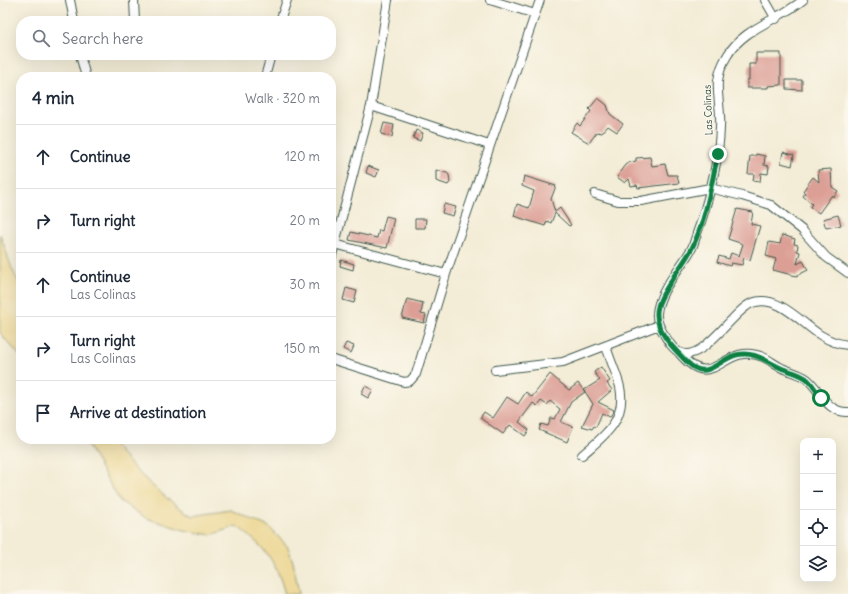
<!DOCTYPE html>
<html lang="en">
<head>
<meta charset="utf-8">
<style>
  :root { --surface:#fff; --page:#f2f2f3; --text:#1f2937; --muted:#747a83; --line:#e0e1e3 }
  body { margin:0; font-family:Delius,sans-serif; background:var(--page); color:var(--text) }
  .controls { position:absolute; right:12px; bottom:12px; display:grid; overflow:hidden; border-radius:8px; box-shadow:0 4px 16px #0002 }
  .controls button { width:36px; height:36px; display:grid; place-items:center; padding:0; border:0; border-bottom:1px solid var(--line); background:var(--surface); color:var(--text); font:20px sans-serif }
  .stop { position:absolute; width:12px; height:12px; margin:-9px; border:3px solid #0b8043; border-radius:50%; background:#fff }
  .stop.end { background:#0b8043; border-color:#fff; box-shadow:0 1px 4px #0008 }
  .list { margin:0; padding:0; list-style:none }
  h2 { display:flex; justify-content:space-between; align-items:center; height:52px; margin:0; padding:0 16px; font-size:17px }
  h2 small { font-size:13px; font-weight:400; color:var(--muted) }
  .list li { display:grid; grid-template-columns:26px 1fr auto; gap:12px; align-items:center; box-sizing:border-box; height:64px; padding:0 16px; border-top:1px solid var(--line) }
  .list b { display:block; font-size:15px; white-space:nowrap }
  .list p { margin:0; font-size:13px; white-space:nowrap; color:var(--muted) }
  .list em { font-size:13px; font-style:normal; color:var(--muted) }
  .icon { flex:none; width:22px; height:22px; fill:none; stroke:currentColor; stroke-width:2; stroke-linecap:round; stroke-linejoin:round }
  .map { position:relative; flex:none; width:848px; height:594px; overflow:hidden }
  .search { position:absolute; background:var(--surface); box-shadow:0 4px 16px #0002; left:16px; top:16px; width:320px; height:44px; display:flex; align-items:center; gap:10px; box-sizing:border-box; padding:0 14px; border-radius:16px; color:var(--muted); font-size:15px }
  .panel { position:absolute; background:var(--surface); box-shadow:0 4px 16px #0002; left:16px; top:72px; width:320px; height:372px; border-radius:16px }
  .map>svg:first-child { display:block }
  .sand { fill:#eeda9e; stroke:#868c69 }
  .building { fill:#dc9f95 }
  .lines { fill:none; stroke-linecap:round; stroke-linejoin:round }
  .street-casing { stroke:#3f574c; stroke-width:10 }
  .street { stroke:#fff; stroke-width:8 }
  .route { stroke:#0b8043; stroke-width:5 }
  .labels { text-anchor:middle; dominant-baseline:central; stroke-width:3; stroke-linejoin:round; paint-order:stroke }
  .street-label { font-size:10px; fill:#1f3d34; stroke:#fbf7ec }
</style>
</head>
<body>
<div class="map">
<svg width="848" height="594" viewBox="0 0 848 594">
  <rect width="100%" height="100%" fill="#fbf7ec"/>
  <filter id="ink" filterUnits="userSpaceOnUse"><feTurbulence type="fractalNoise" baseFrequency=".025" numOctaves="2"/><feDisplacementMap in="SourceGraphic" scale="8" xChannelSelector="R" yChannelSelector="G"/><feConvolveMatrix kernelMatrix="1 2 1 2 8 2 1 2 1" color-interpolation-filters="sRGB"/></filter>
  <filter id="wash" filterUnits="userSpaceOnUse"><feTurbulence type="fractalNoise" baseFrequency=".012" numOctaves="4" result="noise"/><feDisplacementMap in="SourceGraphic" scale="16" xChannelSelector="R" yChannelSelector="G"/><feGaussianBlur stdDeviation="0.9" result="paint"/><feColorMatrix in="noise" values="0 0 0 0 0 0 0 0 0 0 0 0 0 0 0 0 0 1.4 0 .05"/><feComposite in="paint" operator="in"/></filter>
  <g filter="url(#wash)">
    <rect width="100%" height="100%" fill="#f3ecd6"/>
    <path class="sand" d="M0 234 12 269 21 287V357L0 333Z
      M82 439H109C133 469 159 495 192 516L231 510 269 527 288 547 293 562 299 594H285C275 558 265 548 237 526L211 535 184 530 146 518 120 501 89 448Z"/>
    <g id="blocks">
      <path class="building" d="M756 53H781V85L768 86V88H747V80H749V64H756Z
        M786 80H802V90L786 89Z
        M598 98 607 105 610 114 623 124 617 132 608 126 602 133 597 132 589 143 571 132 577 123 580 126 591 111 589 109Z
        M384 123 394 125 392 137 381 134Z
        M416 130 423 133 420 141 413 138Z
        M783 152 794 155 792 166 781 163Z
        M756 154 765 156 764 165 769 166 768 174 761 173 760 182 753 181 754 174H748L750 156H755Z
        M650 157 652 166 665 164 668 175H677L679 183 638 188 637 185 631 186 629 179 625 183 617 177 626 165 630 162 636 161V158Z
        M368 166 379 170 376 177 366 173Z
        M831 169 832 187 838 191 834 197 832 195 819 213 810 207 812 204 803 196 805 193 803 191 813 177 819 182 818 170Z
        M436 170 447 173 449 175 450 182 448 185 436 181Z
        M524 176 556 186 551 199 555 212 560 208 571 225 569 226 555 213 551 223 547 221 545 226 514 216 517 204 529 208 534 191 522 186Z
        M444 204 456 207 453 216 442 213Z
        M737 209 753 212 751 224 760 226 750 260 744 258 742 265 731 263 730 266 717 262 719 256 729 259 731 253 739 256 743 244 728 239Z
        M838 215 841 225 826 228 823 219Z
        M386 216 394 218 387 248 349 240 351 232 377 238 379 230 382 231Z
        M415 219H426L425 228H415Z
        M782 235 795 239 794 244 798 245 797 251 800 252 797 264 803 261 808 270 796 276 773 270 776 259 766 256 769 242 780 244Z
        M341 260 354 264 353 270 340 266Z
        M346 288 357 291 354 303 343 300Z
        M407 299 423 303 421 314 426 315 424 323 402 318Z
        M346 343 354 346 351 353 343 349Z
        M601 367 610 381 607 383 612 390 598 402 614 410 610 417 602 413 596 427 594 426 592 429 582 426 593 404 584 390 600 380 594 372Z
        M550 374 569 390 578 383 585 392 571 402 561 422 573 427 567 442 539 430 541 424 548 426 551 418 555 419 560 409 550 401 547 405 541 401 537 406 533 403 519 422 529 430 525 436 510 425 503 434 480 418 484 412 493 418 507 397 518 404 526 392 532 397Z
        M365 386 373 390 368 398 361 394Z"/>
    </g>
  </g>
  <g filter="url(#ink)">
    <use href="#blocks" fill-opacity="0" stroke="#3f574c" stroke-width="1"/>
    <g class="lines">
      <defs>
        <path id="street" d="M70 0 74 21
          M134 0 135 21
          M490 0 535 14
          M765 0 776 19
          M803 0C779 20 743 28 727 56 710 84 722 99 720 128 719 160 710 194 700 225 697 232 695 241 692 248 681 268 659 290 657 313 656 321 661 330 665 336 669 342 672 349 679 352 702 365 733 310 752 303 778 293 803 325 822 336 830 341 839 344 848 345
          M280 21 287 0
          M80 55 86 77
          M265 77 271 55
          M371 106 489 145
          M595 194 618 201H641L710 188 742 196 771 205 802 230 826 257 848 273
          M331 243 446 274
          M331 259 371 106 388 0
          M679 353C715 396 722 340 763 357 770 360 775 365 782 368 790 372 799 373 807 379 821 390 826 413 848 412
          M331 359 404 382 410 381 416 374 446 274 540 0
          M495 370 563 362 659 325
          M582 455C604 436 627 420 620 387 617 374 610 360 606 346"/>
      </defs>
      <use href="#street" class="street-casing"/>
      <use href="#street" class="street"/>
    </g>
  </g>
  <g class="lines" filter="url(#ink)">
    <path class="route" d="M718 154C711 185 706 220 692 248 687 258 680 267 674 276 668 287 656 302 657 315 657 333 675 350 687 362 707 382 717 360 736 355 755 351 765 361 781 368 790 372 801 373 808 380 813 385 817 392 821 398"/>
  </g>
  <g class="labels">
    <g class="street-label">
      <text transform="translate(708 110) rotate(-92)">Las Colinas</text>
    </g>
  </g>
</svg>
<div class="controls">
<button>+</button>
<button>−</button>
<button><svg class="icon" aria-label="locate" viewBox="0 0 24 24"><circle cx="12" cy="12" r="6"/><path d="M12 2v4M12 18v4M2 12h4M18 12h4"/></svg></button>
<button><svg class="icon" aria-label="layers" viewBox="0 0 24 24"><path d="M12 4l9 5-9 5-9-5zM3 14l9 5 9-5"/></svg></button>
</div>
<div class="stop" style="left:821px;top:398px"></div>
<div class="stop end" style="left:718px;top:154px"></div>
<div class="search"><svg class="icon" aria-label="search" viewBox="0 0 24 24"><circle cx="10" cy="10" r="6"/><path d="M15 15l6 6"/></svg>Search here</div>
<section class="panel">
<h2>4 min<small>Walk · 320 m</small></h2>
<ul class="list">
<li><svg class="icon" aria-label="ahead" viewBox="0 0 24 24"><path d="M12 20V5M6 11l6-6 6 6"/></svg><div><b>Continue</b></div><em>120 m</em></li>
<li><svg class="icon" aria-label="right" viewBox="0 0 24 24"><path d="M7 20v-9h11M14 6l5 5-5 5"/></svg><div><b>Turn right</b></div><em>20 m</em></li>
<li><svg class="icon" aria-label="ahead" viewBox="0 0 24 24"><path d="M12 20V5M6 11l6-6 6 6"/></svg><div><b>Continue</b><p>Las Colinas</p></div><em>30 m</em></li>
<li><svg class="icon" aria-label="right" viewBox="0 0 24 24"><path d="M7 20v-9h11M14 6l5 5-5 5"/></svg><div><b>Turn right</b><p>Las Colinas</p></div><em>150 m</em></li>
<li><svg class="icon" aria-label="arrive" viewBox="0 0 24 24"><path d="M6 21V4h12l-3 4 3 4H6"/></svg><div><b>Arrive at destination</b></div></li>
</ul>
</section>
</div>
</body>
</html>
